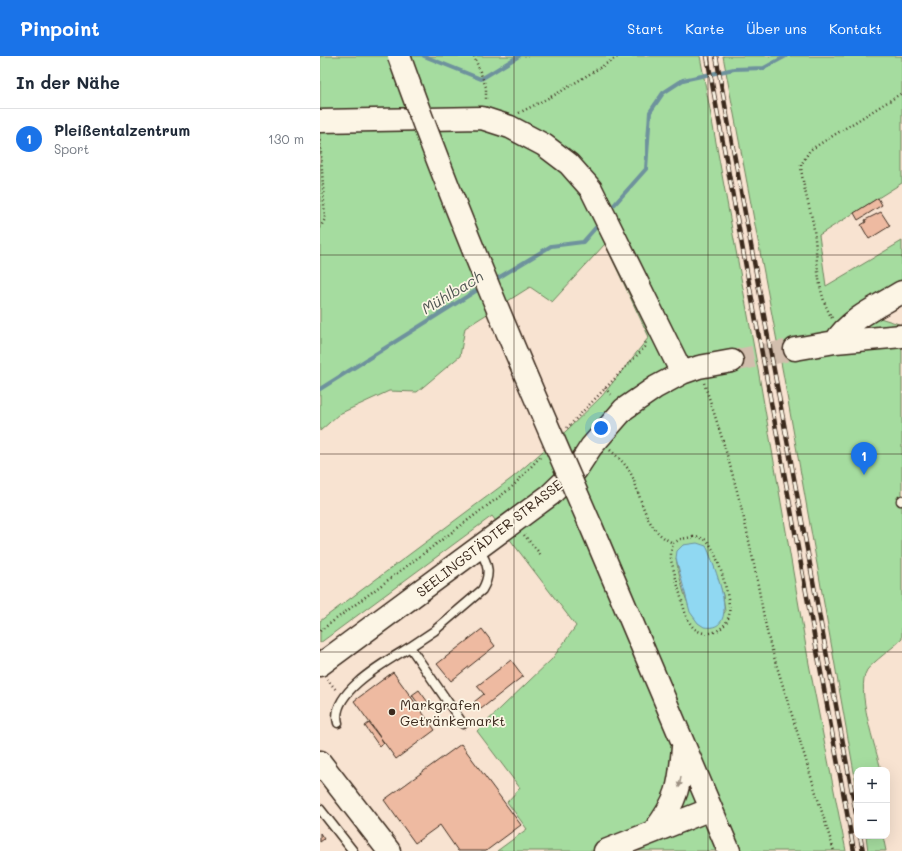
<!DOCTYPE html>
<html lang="de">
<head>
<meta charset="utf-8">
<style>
  :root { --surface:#fff; --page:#f2f2f3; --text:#1f2937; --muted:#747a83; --line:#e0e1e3; --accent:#1a73e8 }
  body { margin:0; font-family:Mali,sans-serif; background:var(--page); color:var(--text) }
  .controls { position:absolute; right:12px; bottom:12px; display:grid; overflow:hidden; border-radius:8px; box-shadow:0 4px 16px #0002 }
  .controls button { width:36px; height:36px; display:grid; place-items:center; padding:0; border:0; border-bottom:1px solid var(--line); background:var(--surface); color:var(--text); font:20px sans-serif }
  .you { position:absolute; left:281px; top:372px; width:14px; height:14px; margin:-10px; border:3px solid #fff; border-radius:50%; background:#1a73e8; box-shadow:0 0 0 6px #1a73e833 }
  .badge { display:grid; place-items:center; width:26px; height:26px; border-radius:50%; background:var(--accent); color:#fff; font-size:13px; font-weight:700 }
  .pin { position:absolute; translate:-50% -33px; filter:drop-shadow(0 1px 2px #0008) }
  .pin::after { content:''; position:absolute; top:21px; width:14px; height:12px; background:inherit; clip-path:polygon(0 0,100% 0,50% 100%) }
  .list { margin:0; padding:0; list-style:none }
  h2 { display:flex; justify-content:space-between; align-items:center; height:52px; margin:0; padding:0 16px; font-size:17px }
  h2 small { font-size:13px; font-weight:400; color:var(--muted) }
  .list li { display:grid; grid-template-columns:26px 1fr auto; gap:12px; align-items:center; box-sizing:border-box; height:60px; padding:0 16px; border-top:1px solid var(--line) }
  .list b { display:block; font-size:15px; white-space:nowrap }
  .list p { margin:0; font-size:13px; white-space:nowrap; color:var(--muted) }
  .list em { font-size:13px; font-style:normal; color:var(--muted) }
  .map { position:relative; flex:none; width:582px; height:795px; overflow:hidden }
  header { display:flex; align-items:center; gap:24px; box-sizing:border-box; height:56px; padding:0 20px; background:var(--accent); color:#fff }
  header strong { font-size:19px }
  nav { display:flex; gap:22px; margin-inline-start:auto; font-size:14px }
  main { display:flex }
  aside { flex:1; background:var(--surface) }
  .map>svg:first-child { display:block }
  .green { fill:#a5dc9f; stroke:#70835e; fill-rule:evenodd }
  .water { fill:#90d8f2; stroke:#6e929d }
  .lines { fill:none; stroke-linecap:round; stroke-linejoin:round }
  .stream { stroke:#6e929d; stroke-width:4 }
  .building { fill:#eebaa1; stroke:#3b2a1e }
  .secondary-tunnel { stroke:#d2bead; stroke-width:22; stroke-dasharray:22 11; stroke-linecap:butt }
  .lane-casing { stroke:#3b2a1e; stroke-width:11 }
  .secondary-casing { stroke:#3b2a1e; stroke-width:25 }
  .path { stroke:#3b2a1e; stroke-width:2.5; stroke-dasharray:1 3; stroke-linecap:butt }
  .lane { stroke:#fcf5e5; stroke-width:8 }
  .secondary { stroke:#fcf5e5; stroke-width:22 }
  .rail-casing { stroke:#3b2a1e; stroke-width:4.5 }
  .rail { stroke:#fcf5e5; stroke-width:3; stroke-dasharray:9; stroke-linecap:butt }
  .secondary-bridge-casing { stroke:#3b2a1e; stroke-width:25; stroke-linecap:butt }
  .secondary-bridge { stroke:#fcf5e5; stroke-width:22 }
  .oneway { fill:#9c9082 }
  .grid { fill:none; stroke:#3b2a1e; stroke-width:1; stroke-opacity:0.55 }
  .poi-dot { fill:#3b2a1e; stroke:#fcf5e5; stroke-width:1.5 }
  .labels { text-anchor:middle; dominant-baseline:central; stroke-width:3.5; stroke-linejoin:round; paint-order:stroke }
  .street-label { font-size:14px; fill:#3b2a1e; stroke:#fcf5e5 }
  .poi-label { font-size:14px; fill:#3b2a1e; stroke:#fcf5e5; text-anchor:start }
  .water-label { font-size:15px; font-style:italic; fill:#505653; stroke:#fcf5e5 }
</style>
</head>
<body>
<header>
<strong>Pinpoint</strong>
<nav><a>Start</a><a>Karte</a><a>Über uns</a><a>Kontakt</a></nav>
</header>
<main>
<aside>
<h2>In der Nähe<small></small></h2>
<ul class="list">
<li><span class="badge">1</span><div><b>Pleißentalzentrum</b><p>Sport</p></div><em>130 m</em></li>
</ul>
</aside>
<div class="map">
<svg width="582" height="795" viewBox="0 0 582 795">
  <rect width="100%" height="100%" fill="#f8e3d1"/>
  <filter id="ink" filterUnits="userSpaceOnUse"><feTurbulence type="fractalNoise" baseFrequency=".025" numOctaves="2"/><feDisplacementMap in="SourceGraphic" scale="8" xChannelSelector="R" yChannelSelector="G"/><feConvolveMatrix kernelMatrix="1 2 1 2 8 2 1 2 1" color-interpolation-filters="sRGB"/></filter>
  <g filter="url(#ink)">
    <path class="green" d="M0 0H380L439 319 489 608 526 795H177L207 773 187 746 200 732 157 675 232 603 256 570 172 460 0 587V565L192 422 246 375 282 340 329 281 285 188 232 246 210 231 145 272 140 300 97 336 69 335 19 358 0 375ZM388 494 403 539 405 556 392 571C369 573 359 520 356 502Z
      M403 0H582V127L499 179 506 230 582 185V248L560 262 582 269V583C574 591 553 606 547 614 535 633 556 692 561 714H537V733L463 317Z
      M546 780H563L566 795H548Z"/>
    <path class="water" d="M377 487 386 490 388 494C394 511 423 577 384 571L378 567 370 556 356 502 357 495 363 489Z"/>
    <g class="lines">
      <path class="stream" d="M104 0 161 23 199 0
        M294 149 326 113 330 56 343 37 363 24 414 13 444 12 466 0
        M173 225 231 190 263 186 278 169
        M0 333 162 231"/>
    </g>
    <path class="building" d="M558 142 562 149 538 164 534 157Z
      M561 156 570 170 549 183 541 169 546 166 545 164Z
      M162 573 175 590 131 625 117 608Z
      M191 604 203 620 161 653 154 646 164 638 157 630Z
      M73 616 115 674 76 703 34 645Z
      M99 634 110 649 103 654 92 639Z
      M49 667 64 687 59 690 45 670Z
      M141 688 201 769 166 795H138L120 769 95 787 64 744Z
      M0 777 4 783 0 786Z"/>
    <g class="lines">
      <path class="secondary-tunnel" d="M412 305 475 293"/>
      <defs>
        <path id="lane" d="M581 445 582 444
          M18 667C9 636 69 604 90 591
          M143 668 90 591 114 575 162 534C171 519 169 507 158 493
          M0 753 33 795"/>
        <path id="secondary" d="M0 65 162 62 190 71 224 89 249 108 271 133 362 317
          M515 286C529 263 559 250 582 236
          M475 293 515 286 582 280
          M271 470 409 795
          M0 609 230 439 256 414 271 391 304 353 336 331 362 317 379 311 412 305
          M0 706 69 795
          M334 775C358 744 360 729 363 691
          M285 795 391 753"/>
      </defs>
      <use href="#lane" class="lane-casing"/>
      <use href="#secondary" class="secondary-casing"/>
      <path class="path" d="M154 0 166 31V45
        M199 57 240 36 299 0
        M0 172 5 163 0 82
        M512 262C495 235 498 197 493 167 489 147 482 129 481 109L490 94 582 37
        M384 327C404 385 421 444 433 504 439 532 443 560 450 588L514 795
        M285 332 293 341
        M247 372 325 291 326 284
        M290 394C299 402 307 409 312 420 323 446 325 474 353 487
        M204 479 222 500
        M373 481C379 481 384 482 388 486 397 495 412 547 409 559 406 574 388 583 375 573 371 570 369 565 366 560L351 504V496L353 487 361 483Z
        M0 575 191 432 222 399
        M7 623 17 635"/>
      <use href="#lane" class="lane"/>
      <use href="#secondary" class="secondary"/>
      <defs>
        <path id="rail" d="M387 0 534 795
          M396 0 537 763
          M540 780 543 795"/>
      </defs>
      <use href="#rail" class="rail-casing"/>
      <use href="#rail" class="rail"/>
      <defs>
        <path id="secondary-bridge" d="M79 0C136 159 203 315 271 470"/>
      </defs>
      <use href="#secondary-bridge" class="secondary-bridge-casing"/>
      <use href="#secondary-bridge" class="secondary-bridge"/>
    </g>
    <defs><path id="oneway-solid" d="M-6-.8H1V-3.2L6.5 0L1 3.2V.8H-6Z"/></defs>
    <use class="oneway" href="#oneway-solid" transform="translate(360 726) rotate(100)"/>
  </g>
  <path class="grid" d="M194 0V795M388 0V795M0 199H582M0 398H582M0 596H582"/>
  <circle class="poi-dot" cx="72" cy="656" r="4"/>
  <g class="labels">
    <g class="street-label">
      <text transform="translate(169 482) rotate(-38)">SEELINGSTÄDTER STRASSE</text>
    </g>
    <g class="poi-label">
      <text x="80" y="648">Markgrafen<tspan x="80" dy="16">Getränkemarkt</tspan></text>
    </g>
    <g class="water-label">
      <text transform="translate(132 236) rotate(-31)">Mühlbach</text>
    </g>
  </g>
</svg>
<div class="controls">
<button>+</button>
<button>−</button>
</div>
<div class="you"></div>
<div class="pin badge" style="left:544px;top:419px">1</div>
</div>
</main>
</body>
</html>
